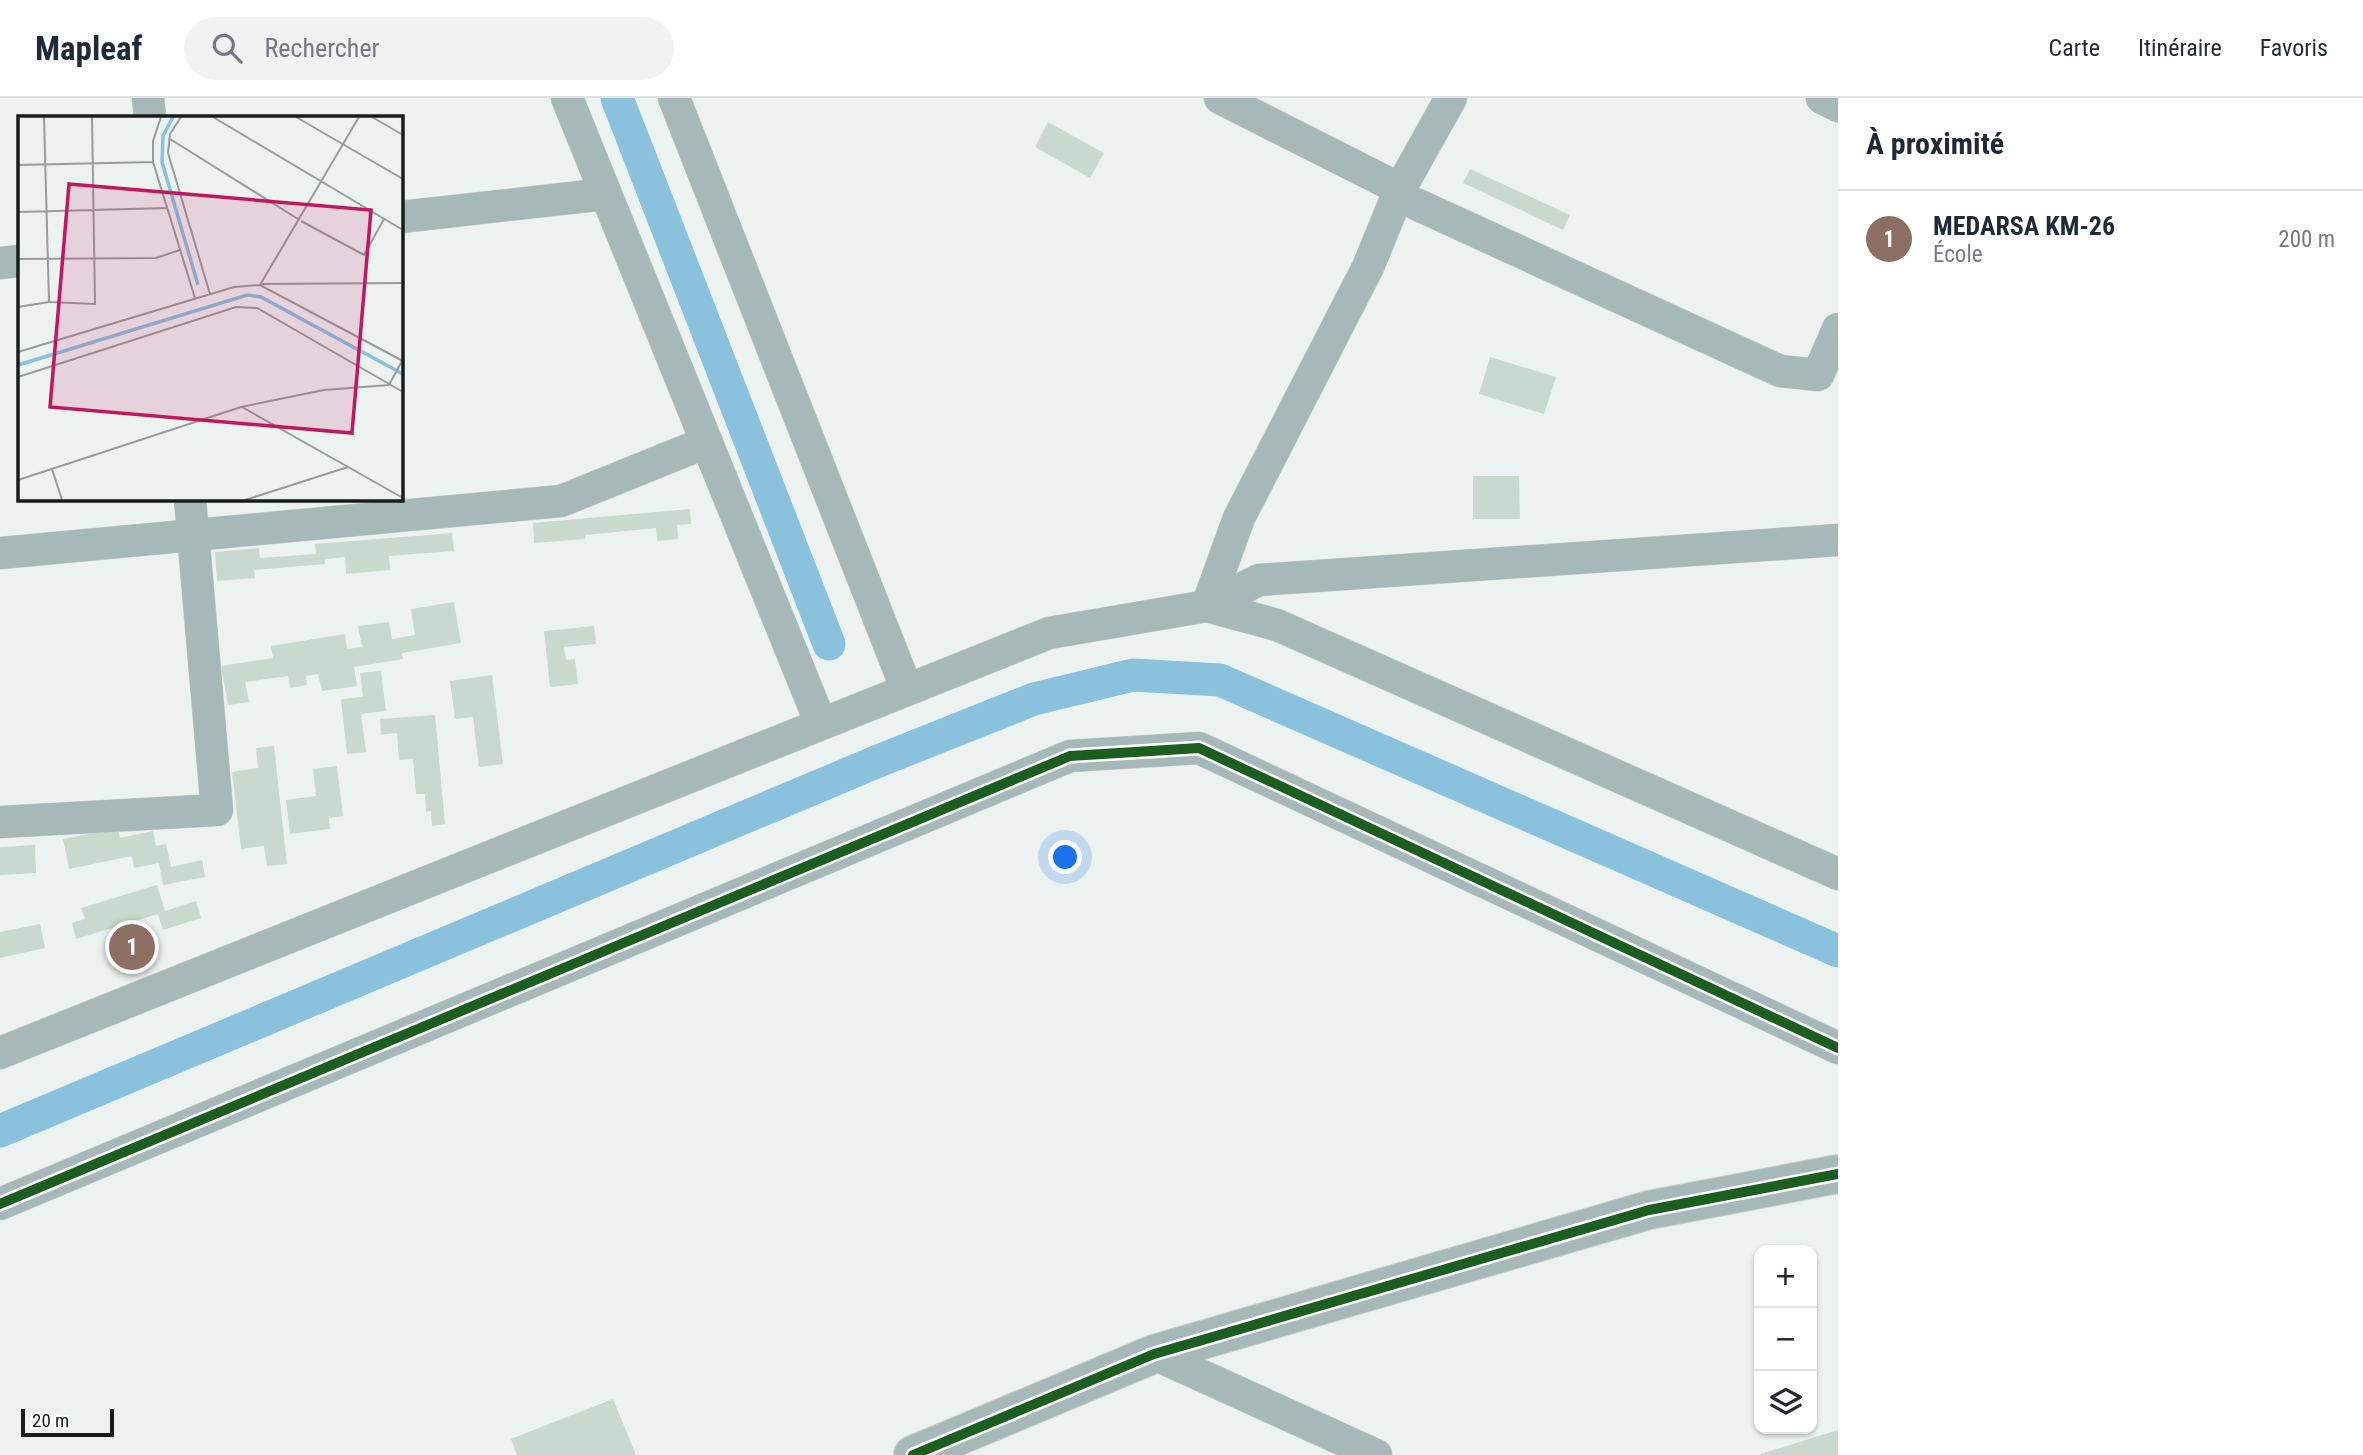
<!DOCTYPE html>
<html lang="fr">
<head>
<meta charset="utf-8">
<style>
  :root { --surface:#fff; --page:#f2f2f3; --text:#1f2937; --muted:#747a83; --line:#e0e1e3; --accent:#b45309 }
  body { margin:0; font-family:"Roboto Condensed",sans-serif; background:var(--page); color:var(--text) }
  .controls { position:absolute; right:21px; bottom:21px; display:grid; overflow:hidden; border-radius:14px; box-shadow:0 2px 5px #0004 }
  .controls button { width:63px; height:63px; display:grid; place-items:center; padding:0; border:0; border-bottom:2px solid var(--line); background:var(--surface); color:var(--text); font:35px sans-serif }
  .scale { position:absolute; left:21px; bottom:18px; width:93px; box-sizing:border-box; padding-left:7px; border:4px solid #191c1b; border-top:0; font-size:19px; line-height:24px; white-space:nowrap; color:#191c1b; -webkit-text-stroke:5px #fff; paint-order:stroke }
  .you { position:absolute; left:1066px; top:760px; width:24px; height:24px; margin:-18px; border:5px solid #fff; border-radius:50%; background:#1a73e8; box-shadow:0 0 0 10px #1a73e833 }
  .badge { display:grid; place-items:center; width:46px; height:46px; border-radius:50%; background:var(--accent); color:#fff; font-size:23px; font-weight:700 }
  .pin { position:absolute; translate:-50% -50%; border:4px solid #fff; box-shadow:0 2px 7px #0006 }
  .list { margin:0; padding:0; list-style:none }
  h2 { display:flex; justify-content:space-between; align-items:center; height:91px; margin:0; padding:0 28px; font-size:30px }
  h2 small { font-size:23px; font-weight:400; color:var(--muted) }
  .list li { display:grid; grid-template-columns:46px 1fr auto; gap:21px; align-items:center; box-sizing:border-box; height:98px; padding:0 28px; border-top:2px solid var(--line) }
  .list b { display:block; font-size:26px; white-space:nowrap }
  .list p { margin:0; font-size:23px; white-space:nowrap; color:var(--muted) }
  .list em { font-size:23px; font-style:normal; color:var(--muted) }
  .icon { flex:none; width:38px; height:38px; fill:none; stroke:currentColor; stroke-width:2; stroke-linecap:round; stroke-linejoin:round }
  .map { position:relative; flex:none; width:1838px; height:1357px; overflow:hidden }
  header { display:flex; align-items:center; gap:42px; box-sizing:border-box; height:98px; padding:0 35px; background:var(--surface); border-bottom:2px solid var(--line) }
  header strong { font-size:33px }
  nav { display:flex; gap:38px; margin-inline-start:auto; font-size:24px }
  .search { width:490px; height:63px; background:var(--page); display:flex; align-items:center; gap:18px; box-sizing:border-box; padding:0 24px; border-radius:38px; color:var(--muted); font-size:26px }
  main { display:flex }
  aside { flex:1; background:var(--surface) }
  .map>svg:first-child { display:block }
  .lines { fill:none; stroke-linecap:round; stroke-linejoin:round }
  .canal { stroke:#8ac1dd; stroke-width:33 }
  .building { fill:#c9d9ce }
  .minor-casing { stroke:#cbcfce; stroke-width:33 }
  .tertiary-casing { stroke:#cbcfce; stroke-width:40 }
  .minor { stroke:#a7b8b9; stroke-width:32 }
  .tertiary { stroke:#a7b8b9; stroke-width:38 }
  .cycleway-casing { stroke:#fff; stroke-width:15 }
  .cycleway { stroke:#1b5e20; stroke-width:10 }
  .inset-river { fill:none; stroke:#8ac1dd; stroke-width:3.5 }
  .inset-road { fill:none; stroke:#989c9b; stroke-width:2 }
  .view { fill:#c2185b; fill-opacity:0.15; stroke:#c2185b; stroke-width:3.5 }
  .inset-edge { fill:none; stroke:#191c1b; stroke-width:3.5 }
</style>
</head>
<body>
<header>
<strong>Mapleaf</strong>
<div class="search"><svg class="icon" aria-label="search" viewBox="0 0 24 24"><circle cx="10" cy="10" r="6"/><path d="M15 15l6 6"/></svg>Rechercher</div>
<nav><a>Carte</a><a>Itinéraire</a><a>Favoris</a></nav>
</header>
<main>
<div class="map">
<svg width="1838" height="1357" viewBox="0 0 1838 1357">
  <rect width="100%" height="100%" fill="#ecf2f0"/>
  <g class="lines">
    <path class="canal" d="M617 0 829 546
      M0 1033 876 664 1034 601 1133 577 1220 582 1838 853"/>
  </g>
  <path class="building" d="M1048 24 1104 55 1090 80 1035 49Z
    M1470 71 1570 117 1563 132 1463 85Z
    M1490 259 1556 279 1544 316 1479 296Z
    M1473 378H1519L1520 421H1473Z
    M690 411 691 426 677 427 678 441 657 443 656 430 585 437V441L534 445 533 425Z
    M452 435 454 453 389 458 390 472 346 476 345 459 325 461V466L254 472 255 480 217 483 215 454 259 450 260 460 316 456 315 446Z
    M454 504 461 545 402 555 403 561 354 569 357 588 322 593 318 576 306 578 307 587 290 590 288 578 245 584 249 604 228 607 221 568 273 560 271 548 345 536 347 551 362 549 358 528 389 524 392 541 415 537 411 511Z
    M594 528 596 546 564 549 566 562 575 561 578 586 550 589 544 533Z
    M381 573 386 613 361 616 366 654 347 656 341 601 363 599 360 575Z
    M492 577 503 666 479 669 473 619 455 621 450 583Z
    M435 617 445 726 432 728 431 713 426 714 425 696H416L413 661 399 662 397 635 381 637 380 621Z
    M274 648 287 766 267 768 264 748 241 751 232 674 258 670 256 650Z
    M337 668 343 718 329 720 330 731 290 736 286 702 316 698 313 671Z
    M118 730 120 740 153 733 156 748 166 746 171 769 202 762 205 779 163 787 159 765 134 770 132 758 69 771 63 741Z
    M35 747 36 775 0 777V749Z
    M157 787 165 813 196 803 201 820 163 832 158 816 76 841 72 825 85 821 81 810Z
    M40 826 45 850 0 860V834Z
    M613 1301 636 1357H517L511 1341Z
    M1838 1332V1357H1761V1356Z"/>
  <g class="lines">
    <defs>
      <path id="minor" d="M148 0 150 19
        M567 0 821 626
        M674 0 907 592
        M1220 0 1400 91
        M1822 0 1838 8
        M1416 106 1780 273 1818 277 1838 231
        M401 119 606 96
        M0 165 19 163
        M0 455 561 403 707 344
        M1207 508 1259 482 1838 442
        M1207 508 1239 420 1368 169 1400 91 1451 0
        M0 724 217 712 190 401
        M0 955 1049 535 1207 508 1277 527 1838 776
        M0 1106 1070 658 1199 650 1838 950
        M1154 1256 1376 1357"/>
      <path id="tertiary" d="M913 1357 1154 1256 1649 1112 1838 1076"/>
    </defs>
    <use href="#minor" class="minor-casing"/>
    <use href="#tertiary" class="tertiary-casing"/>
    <use href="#minor" class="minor"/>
    <use href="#tertiary" class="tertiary"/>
    <defs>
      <path id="cycleway" d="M0 1106 1070 658 1199 650 1838 950
        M913 1357 1154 1256 1649 1112 1838 1076"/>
    </defs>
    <use href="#cycleway" class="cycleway-casing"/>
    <use href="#cycleway" class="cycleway"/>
  </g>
  <g transform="translate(18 18)">
    <rect width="385" height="385" fill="#ecf2f0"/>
    <path class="inset-river" d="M155 1 145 20 144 46 180 169M0 249 229 179 243 181 385 258"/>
    <path class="inset-road" d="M143 1 135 25V46L177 182M163 1 152 18 150 37 192 178M195 1 385 114M278 1 385 63M354 1 385 19M152 23 280 103M0 49 135 46M0 96 149 92M283 105 346 139 366 103M0 143 138 142 162 134M243 168 385 167M242 169 341 1M31 186 77 188 74 1M0 191 31 186 26 1M0 236 216 171 242 169 385 245M0 261 218 191 239 192 385 276M371 269 385 243M224 291 385 382M34 353 44 384M0 364 223 291 306 274 371 269M227 384 330 351"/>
    <path class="view" d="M51 68 353 94 334 317 32 291Z"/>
    <rect width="385" height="385" class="inset-edge"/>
  </g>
</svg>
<div class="controls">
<button>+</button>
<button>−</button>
<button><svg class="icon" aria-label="layers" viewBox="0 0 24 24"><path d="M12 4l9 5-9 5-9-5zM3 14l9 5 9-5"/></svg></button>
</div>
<div class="scale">20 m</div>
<div class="you"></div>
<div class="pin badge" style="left:132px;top:849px;background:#8d6e63">1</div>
</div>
<aside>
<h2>À proximité<small></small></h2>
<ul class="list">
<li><span class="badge" style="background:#8d6e63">1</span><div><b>MEDARSA KM-26</b><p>École</p></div><em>200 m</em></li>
</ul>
</aside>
</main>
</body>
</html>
